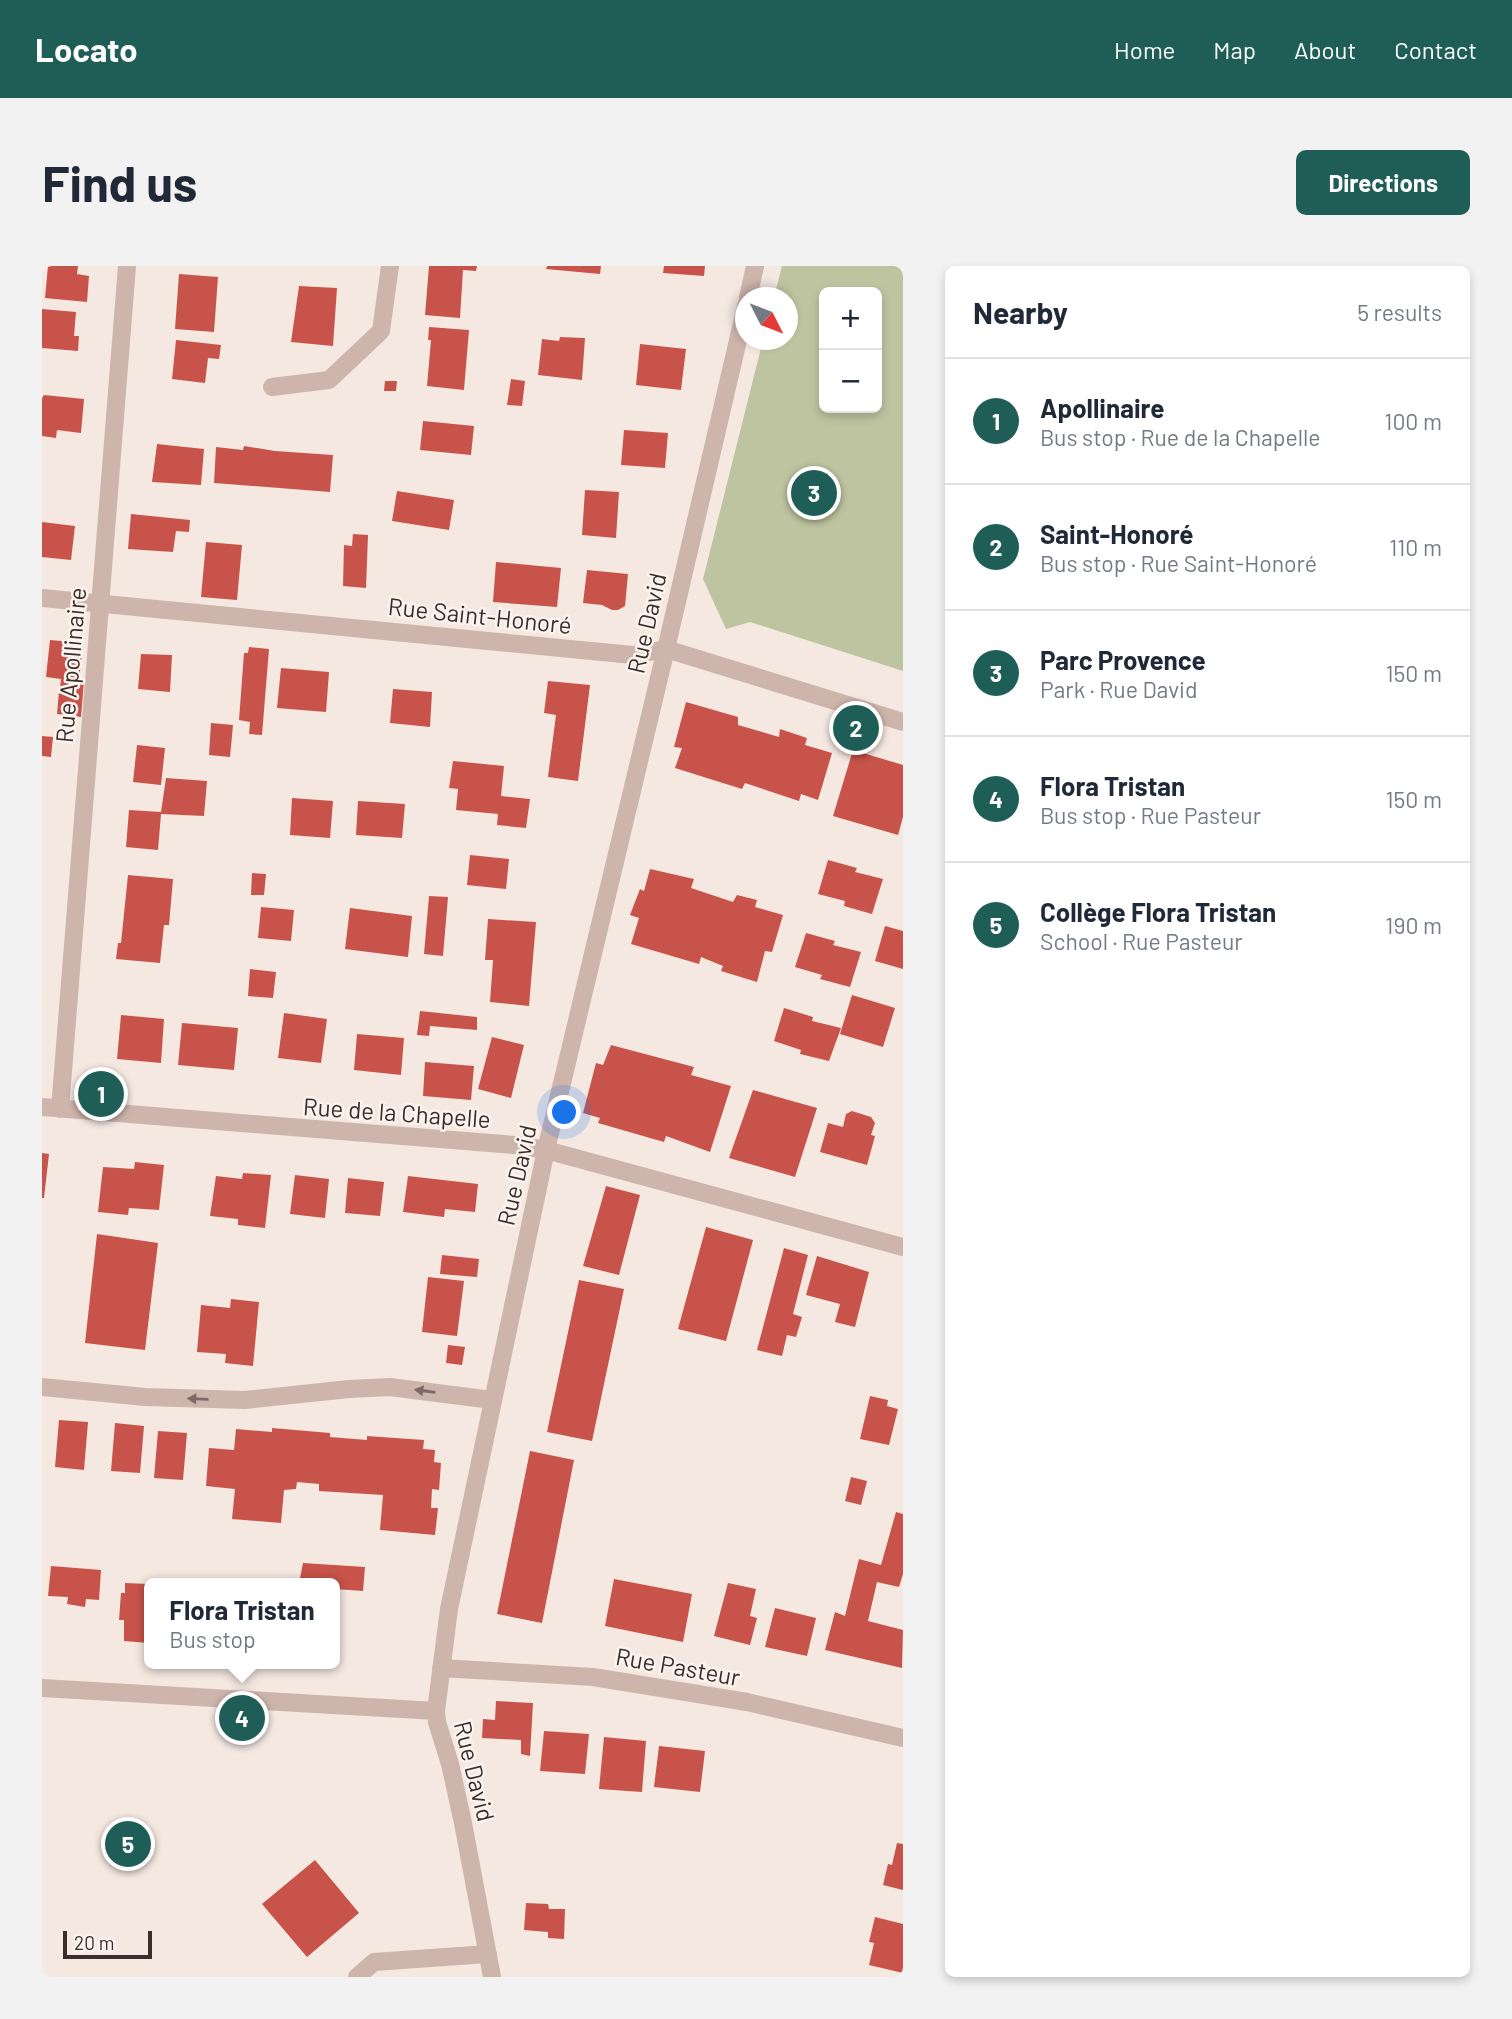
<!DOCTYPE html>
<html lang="en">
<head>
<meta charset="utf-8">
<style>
  :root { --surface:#fff; --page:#f2f2f3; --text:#1f2937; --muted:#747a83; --line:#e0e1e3; --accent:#1f5e57 }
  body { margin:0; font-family:Barlow,sans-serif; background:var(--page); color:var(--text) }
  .controls { position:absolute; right:21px; top:21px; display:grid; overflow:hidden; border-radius:10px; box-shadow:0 4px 10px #0003 }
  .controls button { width:63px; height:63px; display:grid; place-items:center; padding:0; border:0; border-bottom:2px solid var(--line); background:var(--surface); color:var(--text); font:35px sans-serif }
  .compass { position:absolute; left:693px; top:21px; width:63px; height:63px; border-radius:50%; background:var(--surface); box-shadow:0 4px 10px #0003; rotate:132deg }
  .scale { position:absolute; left:21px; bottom:18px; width:89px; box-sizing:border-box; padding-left:7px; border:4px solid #3b2d2b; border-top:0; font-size:19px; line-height:24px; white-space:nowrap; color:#3b2d2b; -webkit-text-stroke:5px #fbf3ee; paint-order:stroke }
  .you { position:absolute; left:523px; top:847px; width:24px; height:24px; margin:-18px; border:5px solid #fff; border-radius:50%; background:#1a73e8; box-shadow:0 0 0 10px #1a73e833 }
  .badge { display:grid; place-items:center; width:46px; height:46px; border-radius:50%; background:var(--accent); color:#fff; font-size:23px; font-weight:700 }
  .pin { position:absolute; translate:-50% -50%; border:4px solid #fff; box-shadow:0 2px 7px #0006 }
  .popup { position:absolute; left:102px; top:1312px; width:196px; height:91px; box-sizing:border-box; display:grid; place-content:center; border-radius:10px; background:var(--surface); filter:drop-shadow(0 2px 5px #0005); font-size:23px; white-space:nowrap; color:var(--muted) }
  .popup b { font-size:26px; color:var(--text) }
  .popup::after { content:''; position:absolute; left:50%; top:100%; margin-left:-14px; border:14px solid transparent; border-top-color:var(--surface) }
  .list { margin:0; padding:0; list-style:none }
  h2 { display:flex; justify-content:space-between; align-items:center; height:91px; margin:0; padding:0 28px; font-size:30px }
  h2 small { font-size:23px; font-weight:400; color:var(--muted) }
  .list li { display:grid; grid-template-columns:46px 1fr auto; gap:21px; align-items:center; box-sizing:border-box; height:126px; padding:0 28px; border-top:2px solid var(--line) }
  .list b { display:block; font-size:26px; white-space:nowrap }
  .list p { margin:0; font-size:23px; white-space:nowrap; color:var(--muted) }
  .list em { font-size:23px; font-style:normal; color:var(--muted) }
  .map { position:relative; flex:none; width:861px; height:1711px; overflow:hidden; border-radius:10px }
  header { display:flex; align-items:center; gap:42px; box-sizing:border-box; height:98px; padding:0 35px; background:var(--accent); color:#fff }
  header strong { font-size:33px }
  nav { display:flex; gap:38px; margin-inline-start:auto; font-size:24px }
  .intro { display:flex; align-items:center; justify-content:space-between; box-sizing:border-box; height:168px; padding:0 42px }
  h1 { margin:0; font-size:49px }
  .button { padding:18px 32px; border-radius:10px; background:var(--accent); color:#fff; font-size:24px; font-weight:700 }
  main { display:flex; gap:42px; padding:0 42px }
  aside { flex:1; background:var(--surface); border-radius:10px; box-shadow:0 4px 10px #0003 }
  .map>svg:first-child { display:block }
  .green { fill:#bec4a0; fill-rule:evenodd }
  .building { fill:#c8534a }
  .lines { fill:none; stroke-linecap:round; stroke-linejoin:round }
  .minor { stroke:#cdb5ac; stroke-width:18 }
  .oneway { fill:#7d6a65 }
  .labels { text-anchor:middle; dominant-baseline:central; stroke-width:5; stroke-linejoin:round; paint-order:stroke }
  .street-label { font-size:24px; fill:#3b2d2b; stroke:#fbf3ee }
</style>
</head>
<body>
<header>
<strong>Locato</strong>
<nav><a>Home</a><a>Map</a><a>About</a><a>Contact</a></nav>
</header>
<div class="intro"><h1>Find us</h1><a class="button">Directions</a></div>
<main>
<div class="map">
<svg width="861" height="1711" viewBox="0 0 861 1711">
  <rect width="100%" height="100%" fill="#f4e8e1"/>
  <path class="green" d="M740 0H861V405L708 356 684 363 661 313 721 74H746V32L732 31ZM782 26H835V142H782Z"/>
  <path class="building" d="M6 0H36L35 8 47 10 45 36 3 32Z
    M387 0H435L434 5 421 4 418 52 383 49Z
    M505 0H559L558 8 504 3Z
    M622 0H663L662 10 621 7Z
    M137 8 176 11 172 66 133 63Z
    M257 20 295 22 291 80 249 76Z
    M0 43 34 46 32 70H37L36 85 0 82Z
    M387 61 427 64 422 124 385 120 389 74H386Z
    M518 71 543 72 540 114 496 109 500 73 517 75Z
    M134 74 179 79 177 93 166 92 163 117 130 113Z
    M598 78 644 83 639 124 594 119Z
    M469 113 483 115 480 140 465 139Z
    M343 115H355L354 125H342Z
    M2 129 42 133 39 167 15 164 14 172 0 170V132Z
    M381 155 432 160 429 189 378 184Z
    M582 164 626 167 623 202 579 199Z
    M115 178 162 183 159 219 110 216Z
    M202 180 233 185 291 189 288 226 172 217 174 181 201 184Z
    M543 224 577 226 574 272 540 269Z
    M355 225 412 234 407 264 350 255Z
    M89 248 148 254 147 266 134 265 131 286 86 283Z
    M0 256 33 260 29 294 0 291Z
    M311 268 326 269 324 322 301 320 302 279 310 280Z
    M164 276 200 279 195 334 159 331Z
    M454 296 519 302 515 341 451 336Z
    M545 304 586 308 583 340 576 344H570L560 339 541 337Z
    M8 374 41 377 37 414 42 415 39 451 15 448 17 425 32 427 33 414 27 413 26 423 18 422 19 413 4 411Z
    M207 381 227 383 220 469 207 468 208 456 197 454 202 387H206Z
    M99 388 130 389 128 426 96 423Z
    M239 402 287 406 284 446 235 442Z
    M506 415 548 419 536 515 506 511 514 449 502 447Z
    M351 423 390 426 388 461 348 457Z
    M644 436 696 451V459L737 471 738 463 765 472 763 479 790 487 776 534 759 528 757 535 703 517 700 523 633 502 640 482 632 481Z
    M169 457 191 459 188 491 167 489Z
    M0 470 11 471 9 491 0 490Z
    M95 479 123 482 119 519 91 516Z
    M811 484 861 499V551L856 569 791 550Z
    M411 495 462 500 459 530 488 533 484 562 455 559 456 548 414 544 416 523 407 522Z
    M124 512 165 515 162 550 119 548 116 584 84 581 87 544 119 546Z
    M250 532 291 535 288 572 248 569Z
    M316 535 363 538 360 572 314 569Z
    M428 589 467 593 464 623 425 619Z
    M786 594 815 602 813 606 841 613 830 648 802 640 803 635 776 628Z
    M608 603 652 613 649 622 691 636 695 629 715 634 713 641 741 649 730 686 723 685 715 716 679 705 681 700 659 691 657 698 589 678 597 652 588 649 598 623 602 625Z
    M210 607 224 608 222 629H209Z
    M86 609 131 613 127 659H122L118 697 74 693 76 677H79Z
    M387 630 406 631 401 690 382 688Z
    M219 641 252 644 249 675 216 672Z
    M308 642 370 650 366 691 303 683Z
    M446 653 494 656 487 740 448 736 451 694H443Z
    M843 660 861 665V703L833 695Z
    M764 667 793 675 791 679 819 686 808 721 778 713 780 709 753 701Z
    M208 703 234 706 231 732 206 730Z
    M810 729 853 742 841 781 798 768Z
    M742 742 771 751 770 755 799 762 787 795 758 788 759 784 732 775Z
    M378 745 435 751V764L388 760 387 770 375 769Z
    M242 747 285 753 279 797 236 792Z
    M79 749 122 753 119 797 75 793Z
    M140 757 196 762 192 804 136 799Z
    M315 768 362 772 359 809 312 804Z
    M450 771 482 779 469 832 436 823Z
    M569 779 652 801 649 809 689 820 668 886 624 870 622 876 556 857 558 852 541 847 554 797 561 799Z
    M383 796 432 800 429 834 381 830Z
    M711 824 775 842 753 911 687 892Z
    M810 845 829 851 833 857 829 869 833 870 825 899 778 886 786 857 801 861 804 848Z
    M0 887 7 888 2 932H0Z
    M93 896 122 899 117 944 87 942 86 949 56 946 61 901 92 903Z
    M201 907 229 909 223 962 196 959V953L168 950 174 910 200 913Z
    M253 909 287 913 283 952 248 948Z
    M366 910 436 918 433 946 403 943 402 951 361 946Z
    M306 912 342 916 338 950 303 947Z
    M564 920 598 929 577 1009 541 1000Z
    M664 961 711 974 684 1075 636 1063Z
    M55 968 116 977 103 1084 43 1077Z
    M742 982 766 989 751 1048 760 1051 754 1071 745 1069 740 1090 715 1084Z
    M400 989 437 993 435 1011 398 1008Z
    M775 990 827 1006 813 1061 793 1056 798 1038 764 1029Z
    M386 1011 422 1015 415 1070 380 1066Z
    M537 1014 582 1023 550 1175 505 1166Z
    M189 1033 217 1036 211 1100 183 1097 184 1088 155 1086 159 1039 188 1042Z
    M406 1079 423 1081 420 1099 404 1097Z
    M828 1130 846 1134 845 1140 856 1143 847 1179 818 1173Z
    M17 1154 46 1156 42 1204 13 1201Z
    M73 1157 102 1160 98 1207 69 1205Z
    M230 1162 288 1167V1171L325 1174V1170L382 1174 381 1183 393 1184 392 1196 399 1197 397 1224 390 1223 389 1242H396L393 1269 338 1264 341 1229 277 1225V1218L255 1216 254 1223 242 1224 239 1257 190 1253 193 1223 164 1220 167 1182 192 1184 194 1163 230 1166Z
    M116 1165 145 1167 141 1214 112 1212Z
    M488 1185 532 1194 500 1357 455 1348Z
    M809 1211 825 1215 819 1239 803 1235Z
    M854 1246 861 1248V1308L857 1321 835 1316 826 1355 861 1364 860 1402 783 1384 793 1346 803 1350 817 1293 839 1299Z
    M261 1297 323 1301 321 1325 293 1323V1317H257Z
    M9 1300 59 1304 57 1334 44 1333 43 1341 25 1338 26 1331 6 1330Z
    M572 1313 650 1328 641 1376 563 1360Z
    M83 1317 107 1318V1377L82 1375V1354H77L79 1327H83Z
    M686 1317 714 1323 708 1350 715 1352 708 1379 672 1370Z
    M733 1342 774 1352 765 1390 723 1381Z
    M454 1435 491 1437 488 1490 479 1488V1474L440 1472 441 1453 453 1454Z
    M502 1465 547 1468 543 1508 498 1505Z
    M562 1471 604 1475 600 1526 557 1523Z
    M617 1480 663 1485 658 1526 612 1521Z
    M855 1577 861 1578V1624L841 1619 846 1598 850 1599Z
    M273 1594 317 1647 265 1691 220 1638Z
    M484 1637 506 1638 507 1643H523L522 1673 506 1672V1666L482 1664Z
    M833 1651 861 1658V1707L827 1699 832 1677 827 1676Z"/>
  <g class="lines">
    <path class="minor" d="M706 32 713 0
      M230 121 287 114 339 65 348 0
      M0 332 591 389 624 383 861 456
      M0 841 473 879 504 884 861 981
      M18 843 85 0
      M0 1121 103 1131 203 1134 307 1123 348 1121 450 1134
      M399 1402 551 1411 705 1436 861 1472
      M0 1422 394 1445
      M315 1711 332 1696 446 1688
      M450 1711 421 1557 408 1498 395 1456 394 1445 407 1343 504 884 624 383 704 40"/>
  </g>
  <defs><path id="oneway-solid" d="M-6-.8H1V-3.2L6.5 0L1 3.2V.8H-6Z" transform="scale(1.75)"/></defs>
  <g class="oneway">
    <use href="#oneway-solid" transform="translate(383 1125) rotate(-172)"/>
    <use href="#oneway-solid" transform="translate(156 1133) rotate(-178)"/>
  </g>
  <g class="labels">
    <g class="street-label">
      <text transform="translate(438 349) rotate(6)">Rue Saint-Honoré</text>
      <text transform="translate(604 357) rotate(-77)">Rue David</text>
      <text transform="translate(28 399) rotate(-85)">Rue Apollinaire</text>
      <text transform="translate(355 846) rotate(4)">Rue de la Chapelle</text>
      <text transform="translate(474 909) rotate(-77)">Rue David</text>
      <text transform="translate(636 1400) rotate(10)">Rue Pasteur</text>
      <text transform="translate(433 1505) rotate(76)">Rue David</text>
    </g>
  </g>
</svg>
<div class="controls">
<button>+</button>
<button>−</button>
</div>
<svg class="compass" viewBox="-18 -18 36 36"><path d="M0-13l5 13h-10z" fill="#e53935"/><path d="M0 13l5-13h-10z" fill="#747a83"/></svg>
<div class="scale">20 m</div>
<div class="you"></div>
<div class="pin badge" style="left:59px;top:828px">1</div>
<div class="pin badge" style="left:814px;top:462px">2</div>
<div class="pin badge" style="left:772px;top:227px">3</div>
<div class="pin badge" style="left:200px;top:1452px">4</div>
<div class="popup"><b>Flora Tristan</b>Bus stop</div>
<div class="pin badge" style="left:86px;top:1578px">5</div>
</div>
<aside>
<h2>Nearby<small>5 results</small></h2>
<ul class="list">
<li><span class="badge">1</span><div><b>Apollinaire</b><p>Bus stop · Rue de la Chapelle</p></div><em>100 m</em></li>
<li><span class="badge">2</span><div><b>Saint-Honoré</b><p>Bus stop · Rue Saint-Honoré</p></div><em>110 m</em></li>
<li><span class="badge">3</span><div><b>Parc Provence</b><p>Park · Rue David</p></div><em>150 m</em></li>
<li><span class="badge">4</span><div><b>Flora Tristan</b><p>Bus stop · Rue Pasteur</p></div><em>150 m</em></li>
<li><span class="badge">5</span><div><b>Collège Flora Tristan</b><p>School · Rue Pasteur</p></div><em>190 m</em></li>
</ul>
</aside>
</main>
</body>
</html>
